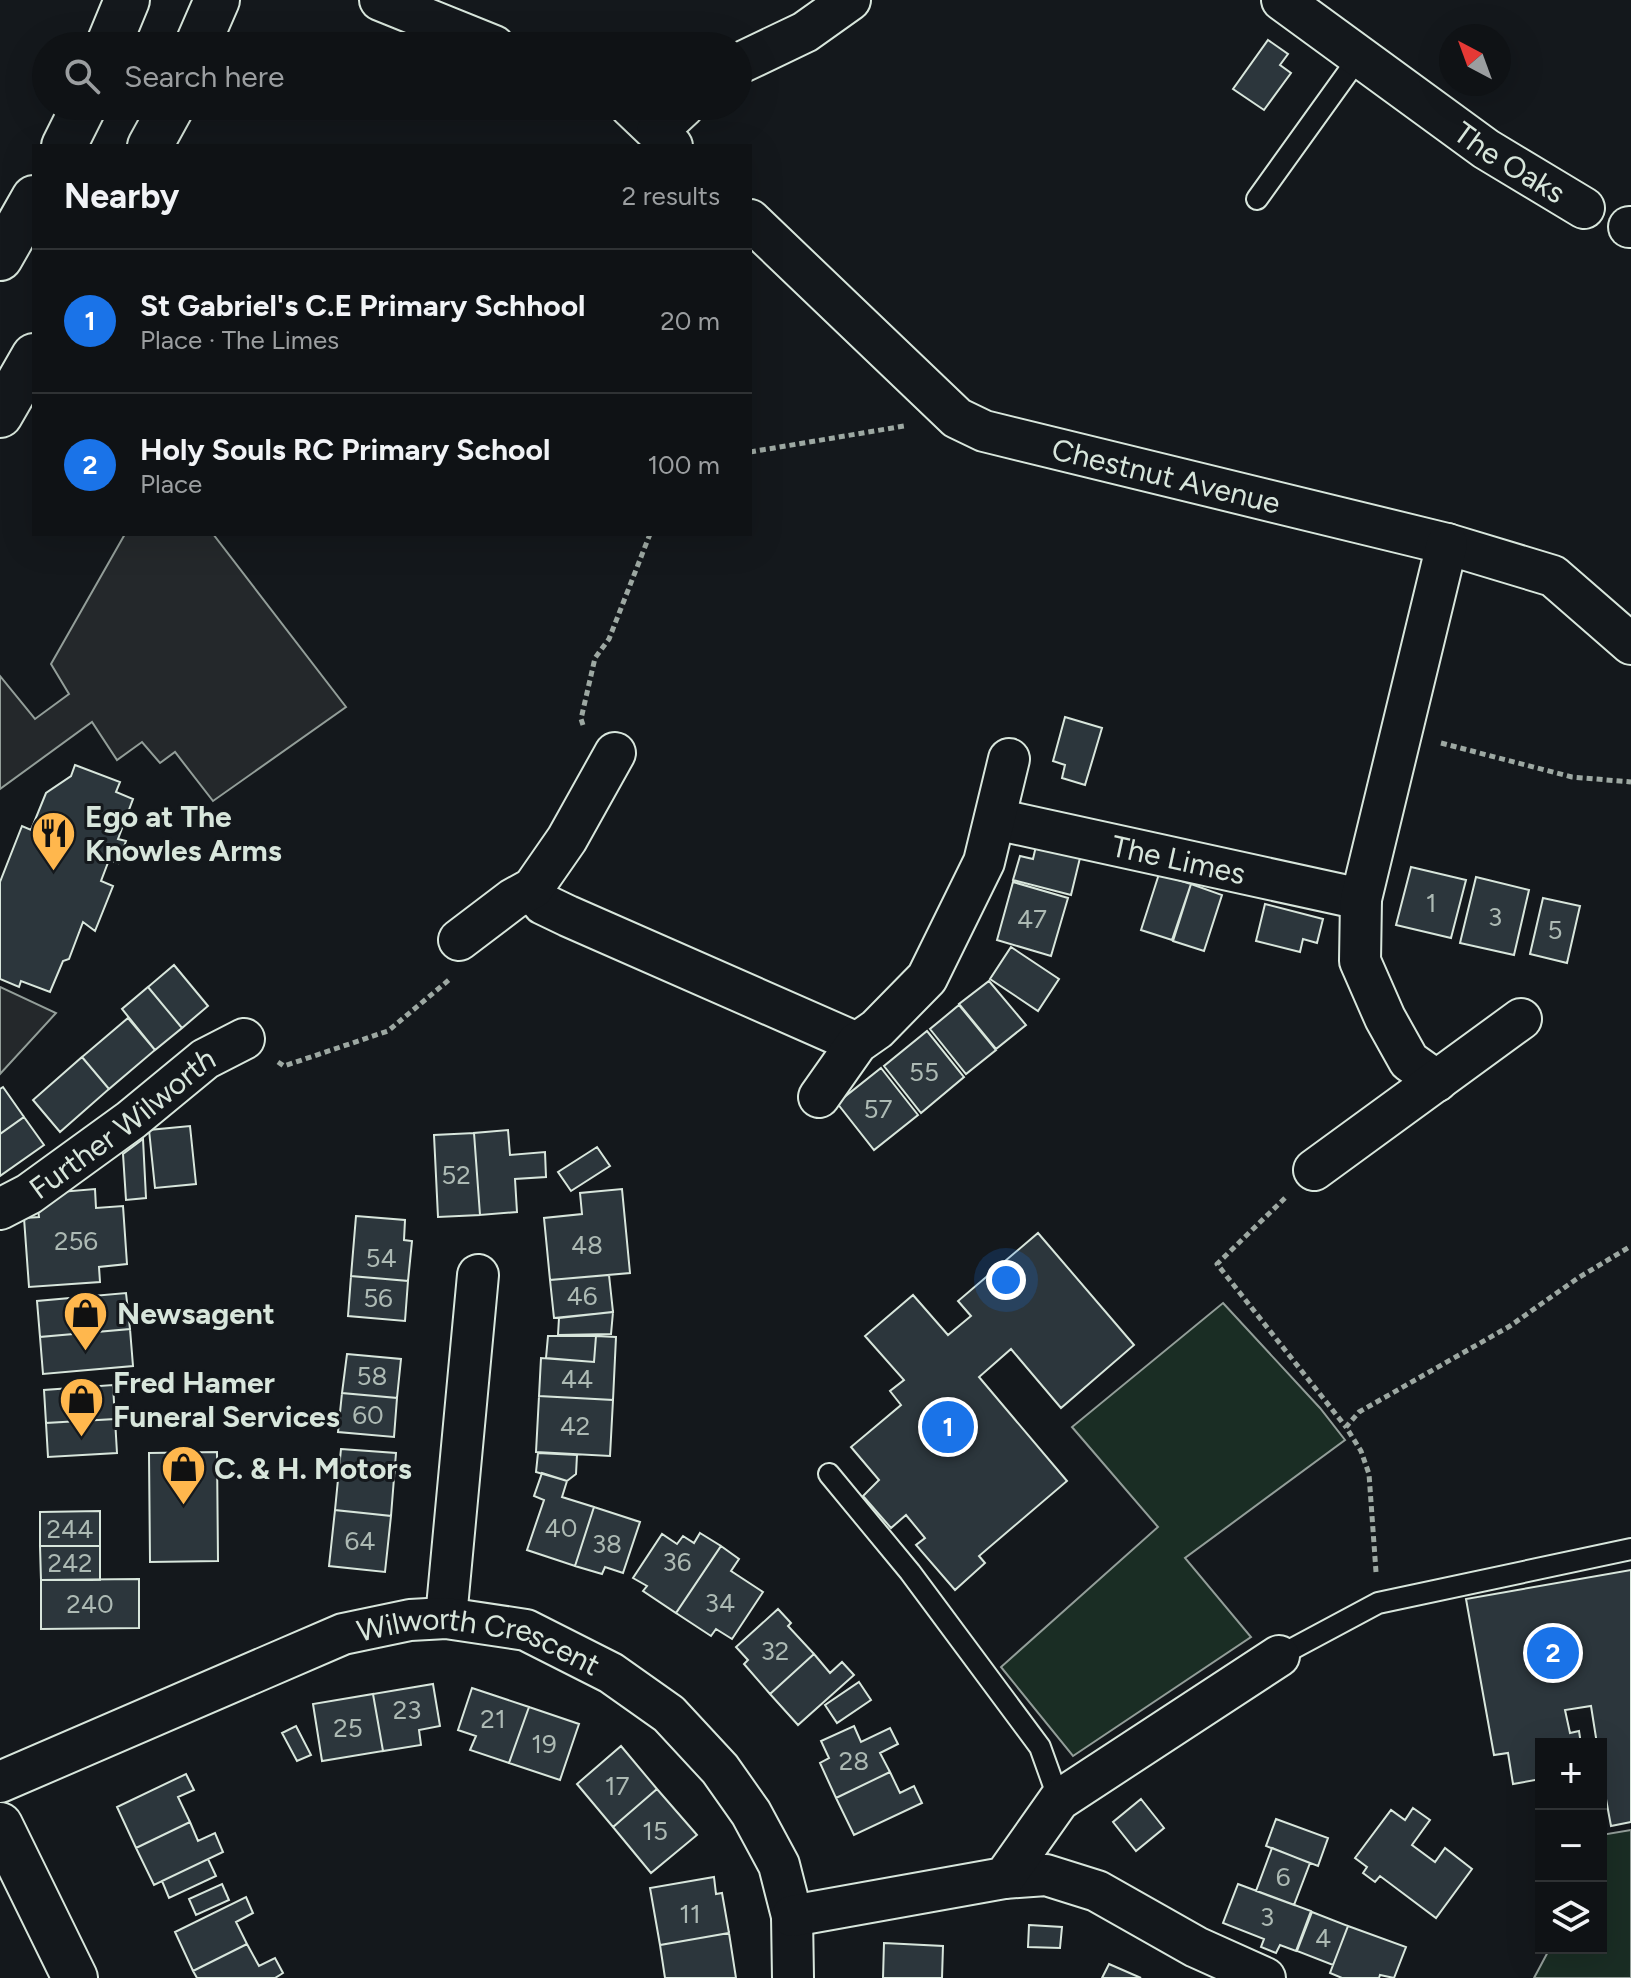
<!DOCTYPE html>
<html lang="en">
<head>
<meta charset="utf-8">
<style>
  :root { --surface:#0f1215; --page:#181b1e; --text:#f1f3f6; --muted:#9b9ea0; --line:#2f3234; --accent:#1a73e8 }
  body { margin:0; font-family:Figtree,sans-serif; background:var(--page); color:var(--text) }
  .controls { position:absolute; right:24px; bottom:24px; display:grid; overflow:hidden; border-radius:0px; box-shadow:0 8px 32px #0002 }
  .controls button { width:72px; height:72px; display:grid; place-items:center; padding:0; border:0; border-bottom:2px solid var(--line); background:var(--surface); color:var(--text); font:40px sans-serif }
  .compass { position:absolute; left:1439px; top:24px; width:72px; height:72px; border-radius:50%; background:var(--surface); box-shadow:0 8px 32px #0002; rotate:319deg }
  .you { position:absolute; left:1006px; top:1280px; width:28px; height:28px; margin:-20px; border:6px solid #fff; border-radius:50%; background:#1a73e8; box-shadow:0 0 0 12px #1a73e833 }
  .badge { display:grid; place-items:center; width:52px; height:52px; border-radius:50%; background:var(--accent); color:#fff; font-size:26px; font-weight:700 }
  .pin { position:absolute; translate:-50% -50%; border:4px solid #fff; box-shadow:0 2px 8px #0006 }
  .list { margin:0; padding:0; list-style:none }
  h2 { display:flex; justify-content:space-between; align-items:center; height:104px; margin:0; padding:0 32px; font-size:34px }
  h2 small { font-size:26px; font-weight:400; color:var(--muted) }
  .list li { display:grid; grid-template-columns:52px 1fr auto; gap:24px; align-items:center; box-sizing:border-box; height:144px; padding:0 32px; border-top:2px solid var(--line) }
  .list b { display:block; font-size:30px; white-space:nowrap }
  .list p { margin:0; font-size:26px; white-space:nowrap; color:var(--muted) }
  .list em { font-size:26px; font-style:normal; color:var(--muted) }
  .icon { flex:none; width:44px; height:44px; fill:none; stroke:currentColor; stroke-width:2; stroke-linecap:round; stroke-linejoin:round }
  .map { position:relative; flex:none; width:1631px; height:1978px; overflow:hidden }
  .search { position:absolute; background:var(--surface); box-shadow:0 8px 32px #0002; left:32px; top:32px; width:720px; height:88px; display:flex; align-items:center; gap:20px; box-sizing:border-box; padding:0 28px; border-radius:44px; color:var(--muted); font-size:30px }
  .panel { position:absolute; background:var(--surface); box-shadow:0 8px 32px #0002; left:32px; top:144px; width:720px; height:392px; border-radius:0px }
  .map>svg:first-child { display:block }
  .green { fill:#1a2d24; stroke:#939e99; stroke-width:2 }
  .parking { fill:#24282b; stroke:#939e99; stroke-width:2 }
  .building { fill:#2c363c; stroke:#d8e6dc; stroke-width:2 }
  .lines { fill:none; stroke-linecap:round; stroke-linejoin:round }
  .lane-casing { stroke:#d8e6dc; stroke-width:24 }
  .street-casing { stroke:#d8e6dc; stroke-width:44 }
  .secondary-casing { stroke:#d8e6dc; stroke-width:48 }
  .highway-casing { stroke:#d8e6dc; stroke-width:48 }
  .path { stroke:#9da8a2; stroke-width:5; stroke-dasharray:6 4; stroke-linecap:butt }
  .lane { stroke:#14181c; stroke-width:20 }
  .street { stroke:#14181c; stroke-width:40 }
  .secondary { stroke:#14181c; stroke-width:44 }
  .highway { stroke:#14181c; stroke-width:44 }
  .labels { text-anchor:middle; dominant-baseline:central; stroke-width:6; stroke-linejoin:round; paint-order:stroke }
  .number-label { font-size:26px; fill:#adbab4 }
  .street-label { font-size:30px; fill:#d8e6dc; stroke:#14181c }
  .poi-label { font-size:30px; font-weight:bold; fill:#d8e6dc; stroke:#14181c; text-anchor:start }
</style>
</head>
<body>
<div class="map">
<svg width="1631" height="1978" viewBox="0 0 1631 1978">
  <rect width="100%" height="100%" fill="#14181c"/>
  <path class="green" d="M1223 1303 1320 1408 1345 1440 1185 1558 1251 1637 1073 1756 1001 1667 1158 1527 1072 1427Z
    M1631 1830V1978H1534L1550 1948H1601V1835Z"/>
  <path class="parking" d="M125 534H213L346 707 213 801 175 752 160 763 142 742 117 760 92 722 0 789V676L35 719 69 694 51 664Z
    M0 987 56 1013 0 1074Z"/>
  <path class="building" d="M1268 40 1288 54 1280 65 1291 73 1264 110 1233 89Z
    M1065 717 1102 728 1085 785 1062 778 1065 765 1053 761Z
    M75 765 120 782 116 792 133 799 118 839 126 841 118 863 109 860 101 881 113 886 95 931 83 922 69 959 63 961 50 992 21 981 19 987 0 979V882L22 826 31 830 46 793 71 776Z
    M1036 846 1080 858 1071 895 1013 880 1020 856 1033 859Z
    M1411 867 1466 880 1451 938 1396 925Z
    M1159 874 1191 884 1172 940 1141 930Z
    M1476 877 1529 890 1514 955 1460 943Z
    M1013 882 1068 898 1051 956 997 940Z
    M1191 884 1222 895 1204 951 1173 941Z
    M1543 898 1580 906 1567 963 1530 954Z
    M1265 904 1323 919 1317 943 1303 939 1300 952 1256 941Z
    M1011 947 1059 979 1038 1011 990 979Z
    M174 965 208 1006 182 1028 148 987Z
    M989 981 1026 1025 996 1049 959 1004Z
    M148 987 182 1028 155 1050 122 1009Z
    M959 1005 996 1050 966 1074 930 1029Z
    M128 1018 155 1050 109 1089 82 1057Z
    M927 1031 964 1077 921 1113 884 1066Z
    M82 1057 109 1089 60 1132 33 1100Z
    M881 1068 918 1115 874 1150 837 1103Z
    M3 1087 24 1117 0 1134V1089Z
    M24 1117 44 1145 0 1176V1134Z
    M190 1126 196 1184 155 1188 149 1130Z
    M508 1130 510 1155 545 1152 546 1177 515 1179 517 1212 480 1215 474 1133Z
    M474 1133 480 1215 438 1217 434 1135Z
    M143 1139 146 1198 126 1200 123 1154Z
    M597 1147 610 1166 571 1191 558 1172Z
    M95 1189 96 1208 123 1206 127 1264 99 1267 100 1282 29 1287 24 1218 39 1217 37 1201 48 1193Z
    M622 1189 630 1273 550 1280 544 1218 582 1214 580 1193Z
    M356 1216 405 1220 404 1240 412 1241 408 1281 351 1276Z
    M1038 1233 1134 1345 1061 1408 1011 1349 979 1377 1067 1481 979 1556 985 1563 955 1590 916 1545 925 1538 906 1515 891 1528 863 1496 879 1480 851 1447 901 1405 890 1391 904 1380 865 1336 913 1295 948 1335 971 1316 958 1301Z
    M609 1275 613 1312 554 1318 550 1280Z
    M351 1276 408 1281 405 1321 348 1316Z
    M126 1293 130 1329 40 1337 37 1301Z
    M613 1312 611 1334 558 1335 559 1318Z
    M130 1329 133 1366 43 1374 40 1337Z
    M548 1336H596L594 1362 546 1358Z
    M596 1336 616 1337 613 1400 539 1396 541 1358 594 1362Z
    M347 1354 401 1359 397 1398 342 1393Z
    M113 1385 115 1419 46 1423 44 1390Z
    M342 1393 397 1398 394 1437 338 1432Z
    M539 1396 613 1400 610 1456 536 1452Z
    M115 1419 117 1453 48 1457 46 1423Z
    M341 1449 396 1453 391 1516 335 1510Z
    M217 1452 218 1561 150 1562 149 1453Z
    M538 1453 577 1455 576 1474 567 1481 536 1472Z
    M542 1473 567 1481 562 1497 594 1507 575 1566 527 1550 544 1500 534 1496Z
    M594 1507 640 1522 623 1573 605 1567 602 1574 575 1566Z
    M335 1510 391 1516 385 1572 329 1566Z
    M100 1511V1546H40V1512Z
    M700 1533 721 1546 676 1613 643 1591 647 1586 633 1578 662 1534 677 1544 683 1536 694 1543Z
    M40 1546H100V1580H41Z
    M721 1546 739 1559 731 1571 763 1592 732 1639 716 1629 711 1636 676 1613Z
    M1631 1570V1822L1611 1826 1606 1799H1601V1744H1597L1591 1706 1565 1710 1570 1733 1579 1731 1581 1744H1541V1779L1513 1784 1508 1753 1494 1755 1466 1599Z
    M139 1579V1628L41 1629V1580Z
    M778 1609 791 1623 788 1626 814 1654 770 1694 744 1664 748 1660 736 1647Z
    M814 1654 830 1673 842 1662 854 1675 798 1725 770 1694Z
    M859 1682 871 1700 837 1723 825 1705Z
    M433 1684 440 1726 419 1730 421 1745 383 1751 373 1694Z
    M472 1688 529 1707 509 1763 470 1750 476 1736 458 1730Z
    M373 1694 383 1751 322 1761 313 1704Z
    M529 1707 579 1724 560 1780 509 1763Z
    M296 1726 311 1755 297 1761 282 1733Z
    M854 1726 861 1742 890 1728 898 1744 880 1753 890 1772 836 1798 820 1763 829 1758 821 1741Z
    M621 1746 657 1789 613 1827 577 1784Z
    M890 1772 900 1793 914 1786 922 1803 854 1835 836 1798Z
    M186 1774 194 1790 178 1797 190 1822 136 1848 117 1807Z
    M657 1789 697 1835 651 1873 613 1827Z
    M1141 1799 1164 1828 1136 1851 1113 1822Z
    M1413 1808 1430 1820 1412 1845 1435 1862 1445 1848 1472 1869 1436 1918 1380 1876 1375 1882 1363 1873 1367 1867 1355 1858 1391 1810 1405 1820Z
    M1276 1819 1328 1838 1318 1866 1266 1846Z
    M190 1822 198 1841 215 1833 223 1852 154 1885 136 1848Z
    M1272 1848 1310 1863 1294 1905 1256 1891Z
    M208 1859 216 1876 169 1898 162 1881Z
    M714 1877 716 1894 722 1893 729 1933 660 1945 650 1888Z
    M222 1884 229 1900 196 1915 189 1899Z
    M1238 1884 1311 1911 1296 1951 1280 1945 1276 1953 1261 1947 1264 1939 1223 1923Z
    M246 1897 253 1913 236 1922 247 1944 193 1971 175 1932Z
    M1312 1912 1348 1926 1333 1965 1297 1951Z
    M1029 1925 1062 1927 1060 1948 1028 1947Z
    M1348 1926 1406 1947 1394 1978 1380 1975 1379 1978H1342L1330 1973Z
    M729 1933 736 1978H665L660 1945Z
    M884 1943 943 1946 942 1978H883Z
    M247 1944 259 1966 275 1958 283 1973 275 1978H197L193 1971Z
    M1109 1964 1141 1978H1102Z"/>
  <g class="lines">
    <defs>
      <path id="lane" d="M1257 199 1359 57
        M829 1474 910 1572 1040 1747 1059 1800
        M1279 1656 1378 1603 1631 1549"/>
      <g id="street">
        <path d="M380 0 494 46"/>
        <path id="s1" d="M1282 0 1486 149 1584 208"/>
        <path d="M738 64 805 32 850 0"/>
        <path d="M630 106 672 146"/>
        <path d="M657 131 684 106"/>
        <path id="s2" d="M750 220 957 418 984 431 1447 544 1553 576 1631 644"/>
        <path d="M1629 227H1631"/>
        <path id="s3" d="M995 819 1361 899"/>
        <path d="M533 888 543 904 568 916 857 1043"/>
        <path d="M459 940 513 899 533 888 567 839 615 753"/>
        <path d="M1437 1081 1409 1061 1385 1018 1360 961 1361 899 1447 544"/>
        <path d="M819 1097 857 1043 877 1029 927 978 984 862 1009 759"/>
        <path d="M1314 1170 1521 1019"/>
        <path id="s4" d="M0 1209 29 1194 131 1120 205 1059 244 1039"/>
        <path d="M446 1618 478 1275"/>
        <path id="s5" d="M0 1782 343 1634 410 1620 446 1618 526 1630 611 1673 669 1714 720 1769 751 1813 779 1865 792 1916 793 1978"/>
        <path d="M1004 1878 1046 1875 1097 1891 1196 1947 1265 1978"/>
        <path d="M792 1916 1004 1878 1059 1800 1279 1656"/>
      </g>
      <path id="secondary" d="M0 1825 75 1978"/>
      <path id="highway" d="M108 46 127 0
        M197 46 217 0
        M64 146 84 106
        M150 146 172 106
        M0 258 34 198
        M0 415 34 356"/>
    </defs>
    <use href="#lane" class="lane-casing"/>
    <use href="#street" class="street-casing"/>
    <use href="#secondary" class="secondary-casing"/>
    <use href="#highway" class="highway-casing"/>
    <path class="path" d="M750 452 904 426
      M583 725 581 719 595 658 609 639 650 534
      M1441 743 1572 777 1631 782
      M278 1062 284 1066 388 1031 450 979
      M1285 1198 1217 1264 1346 1427
      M1376 1572 1369 1474 1361 1451 1346 1427 1359 1412 1510 1326 1578 1278 1631 1246"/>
    <use href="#lane" class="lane"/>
    <use href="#street" class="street"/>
    <use href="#secondary" class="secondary"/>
    <use href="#highway" class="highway"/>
  </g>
  <defs>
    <symbol id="restaurant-pin" viewBox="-11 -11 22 30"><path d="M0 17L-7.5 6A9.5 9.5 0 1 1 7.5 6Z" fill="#ffb74d" stroke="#14181c"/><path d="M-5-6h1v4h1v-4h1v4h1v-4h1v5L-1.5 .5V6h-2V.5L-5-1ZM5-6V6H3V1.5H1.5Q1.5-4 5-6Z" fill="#111"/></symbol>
    <symbol id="shop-pin" viewBox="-11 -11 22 30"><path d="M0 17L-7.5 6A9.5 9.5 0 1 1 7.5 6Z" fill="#ffb74d" stroke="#14181c"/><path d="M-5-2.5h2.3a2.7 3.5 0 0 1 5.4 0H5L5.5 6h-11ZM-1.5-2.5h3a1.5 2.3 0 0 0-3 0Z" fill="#111"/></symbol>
  </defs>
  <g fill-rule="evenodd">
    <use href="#restaurant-pin" x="28" y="808" width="51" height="69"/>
    <use href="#shop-pin" x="60" y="1288" width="51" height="69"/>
    <use href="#shop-pin" x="56" y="1374" width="51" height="69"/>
    <use href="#shop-pin" x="158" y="1442" width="51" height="69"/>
  </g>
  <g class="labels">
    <g class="number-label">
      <text x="1431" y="903">1</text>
      <text x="1495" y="917">3</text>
      <text x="1032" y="919">47</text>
      <text x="1555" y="930">5</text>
      <text x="924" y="1072">55</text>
      <text x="878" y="1109">57</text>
      <text x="456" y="1175">52</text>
      <text x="76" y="1241">256</text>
      <text x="587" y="1245">48</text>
      <text x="381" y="1258">54</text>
      <text x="582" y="1296">46</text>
      <text x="378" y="1298">56</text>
      <text x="372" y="1376">58</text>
      <text x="577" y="1379">44</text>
      <text x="368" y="1415">60</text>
      <text x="575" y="1426">42</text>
      <text x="561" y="1528">40</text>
      <text x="70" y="1529">244</text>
      <text x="360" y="1541">64</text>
      <text x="607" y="1544">38</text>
      <text x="677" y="1562">36</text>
      <text x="70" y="1563">242</text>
      <text x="720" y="1603">34</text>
      <text x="90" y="1604">240</text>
      <text x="775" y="1651">32</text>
      <text x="407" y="1710">23</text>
      <text x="493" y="1719">21</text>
      <text x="348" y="1728">25</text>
      <text x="544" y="1744">19</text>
      <text x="854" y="1761">28</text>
      <text x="617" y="1786">17</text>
      <text x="655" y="1831">15</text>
      <text x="1283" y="1877">6</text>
      <text x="690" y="1914">11</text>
      <text x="1267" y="1917">3</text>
      <text x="1323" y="1938">4</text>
    </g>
    <g class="street-label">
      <text stroke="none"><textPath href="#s1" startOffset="280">The Oaks</textPath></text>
      <text stroke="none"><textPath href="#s2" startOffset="504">Chestnut Avenue</textPath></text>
      <text stroke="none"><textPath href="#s3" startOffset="188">The Limes</textPath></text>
      <text stroke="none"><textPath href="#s4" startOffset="150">Further Wilworth</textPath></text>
      <text stroke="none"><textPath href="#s5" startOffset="514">Wilworth Crescent</textPath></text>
    </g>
    <g class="poi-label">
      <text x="85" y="816">Ego at The<tspan x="85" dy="34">Knowles Arms</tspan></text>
      <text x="117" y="1313">Newsagent</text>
      <text x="113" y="1382">Fred Hamer<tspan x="113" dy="34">Funeral Services</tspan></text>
      <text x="214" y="1468">C. &amp; H. Motors</text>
    </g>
  </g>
</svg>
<div class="controls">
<button>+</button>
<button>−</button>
<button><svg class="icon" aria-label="layers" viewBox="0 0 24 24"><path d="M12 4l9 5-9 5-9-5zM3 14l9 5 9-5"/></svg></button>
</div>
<svg class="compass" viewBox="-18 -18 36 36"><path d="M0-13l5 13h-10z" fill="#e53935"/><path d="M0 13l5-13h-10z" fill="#9b9ea0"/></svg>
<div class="you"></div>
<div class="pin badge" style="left:948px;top:1427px">1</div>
<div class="pin badge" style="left:1553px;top:1653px">2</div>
<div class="search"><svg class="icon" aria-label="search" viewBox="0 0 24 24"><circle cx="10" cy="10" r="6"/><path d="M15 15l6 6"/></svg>Search here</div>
<section class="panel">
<h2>Nearby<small>2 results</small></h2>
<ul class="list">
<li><span class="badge">1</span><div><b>St Gabriel's C.E Primary Schhool</b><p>Place · The Limes</p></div><em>20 m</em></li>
<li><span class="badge">2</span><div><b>Holy Souls RC Primary School</b><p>Place</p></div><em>100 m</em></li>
</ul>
</section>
</div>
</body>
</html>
